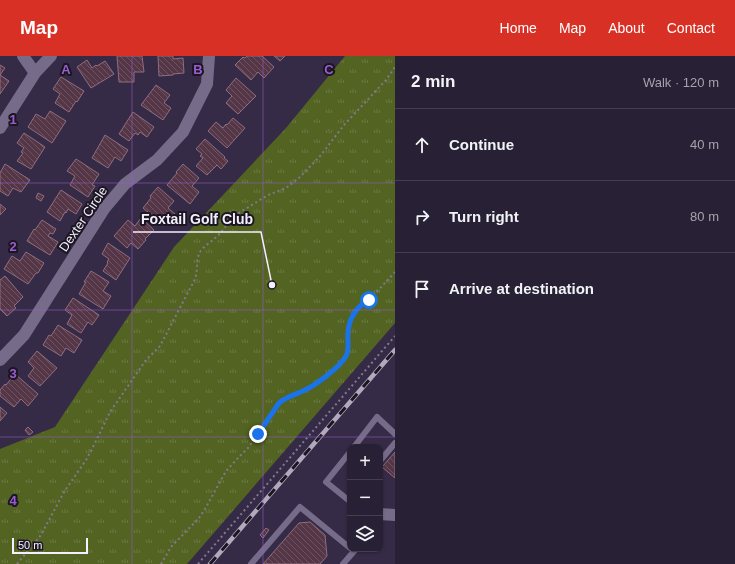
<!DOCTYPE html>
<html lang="en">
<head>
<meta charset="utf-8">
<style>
  :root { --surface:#282034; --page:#342d40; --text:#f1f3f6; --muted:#a5a3ac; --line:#443e4f; --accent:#d93025 }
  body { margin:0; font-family:Arial,sans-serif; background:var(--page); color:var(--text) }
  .controls { position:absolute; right:12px; bottom:12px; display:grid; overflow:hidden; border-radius:8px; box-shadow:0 1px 3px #0004 }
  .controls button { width:36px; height:36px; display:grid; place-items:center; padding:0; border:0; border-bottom:1px solid var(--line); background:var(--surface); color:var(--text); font:20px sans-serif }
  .scale { position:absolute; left:12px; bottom:10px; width:76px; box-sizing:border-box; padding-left:4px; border:2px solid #f5f0fe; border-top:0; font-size:11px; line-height:14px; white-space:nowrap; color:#f5f0fe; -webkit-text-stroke:3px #1b1622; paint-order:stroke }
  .stop { position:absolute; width:12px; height:12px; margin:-9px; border:3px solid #1a73e8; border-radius:50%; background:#fff }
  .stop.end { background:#1a73e8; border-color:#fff; box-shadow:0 1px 4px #0008 }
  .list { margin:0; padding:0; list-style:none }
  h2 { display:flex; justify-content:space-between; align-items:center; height:52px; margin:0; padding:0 16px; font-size:17px }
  h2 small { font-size:13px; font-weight:400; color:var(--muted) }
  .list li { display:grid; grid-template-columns:26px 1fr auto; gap:12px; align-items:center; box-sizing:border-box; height:72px; padding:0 16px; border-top:1px solid var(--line) }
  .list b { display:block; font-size:15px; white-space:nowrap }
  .list em { font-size:13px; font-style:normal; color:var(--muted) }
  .icon { flex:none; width:22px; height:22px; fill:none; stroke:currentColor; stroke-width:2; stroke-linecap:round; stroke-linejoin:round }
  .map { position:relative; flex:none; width:395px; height:508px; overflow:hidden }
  header { display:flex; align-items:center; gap:24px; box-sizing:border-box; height:56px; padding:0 20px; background:var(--accent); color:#fff }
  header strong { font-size:19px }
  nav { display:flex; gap:22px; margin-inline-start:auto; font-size:14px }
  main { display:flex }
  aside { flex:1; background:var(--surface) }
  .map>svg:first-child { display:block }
  .grass { fill:url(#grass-tufts) }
  .building { fill:url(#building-back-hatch); stroke:#8f6e7f }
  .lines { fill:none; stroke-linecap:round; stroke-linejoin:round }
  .path { stroke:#82798f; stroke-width:2; stroke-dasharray:2 3; stroke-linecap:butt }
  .service { stroke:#776b8a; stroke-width:6 }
  .minor { stroke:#776b8a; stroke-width:12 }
  .rail-casing { stroke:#b1aabd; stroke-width:4.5 }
  .rail { stroke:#1b1622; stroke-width:3; stroke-dasharray:9; stroke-linecap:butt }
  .route { stroke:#1a73e8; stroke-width:5 }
  .grid { fill:none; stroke:#9a5dcf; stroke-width:1; stroke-opacity:0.55 }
  .labels { text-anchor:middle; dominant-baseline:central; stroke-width:4; stroke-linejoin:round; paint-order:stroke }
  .street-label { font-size:13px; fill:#f5f0fe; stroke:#1b1622 }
  .grid-label { font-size:13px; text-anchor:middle; font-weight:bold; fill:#9a5dcf; stroke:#1b1622; stroke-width:4; stroke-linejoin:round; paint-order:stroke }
  .leader { fill:none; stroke:#f5f0fe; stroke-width:1.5 }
  .callout-dot { fill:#f5f0fe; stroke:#1b1622; stroke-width:1.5 }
  .callout-label { font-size:14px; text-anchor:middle; font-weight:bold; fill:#f5f0fe; stroke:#1b1622; stroke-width:4; stroke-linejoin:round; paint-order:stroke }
</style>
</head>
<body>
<header>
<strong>Map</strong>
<nav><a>Home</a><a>Map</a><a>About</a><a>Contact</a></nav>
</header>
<main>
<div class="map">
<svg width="395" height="508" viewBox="0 0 395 508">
  <defs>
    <pattern id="grass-tufts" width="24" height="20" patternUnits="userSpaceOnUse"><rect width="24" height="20" fill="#526322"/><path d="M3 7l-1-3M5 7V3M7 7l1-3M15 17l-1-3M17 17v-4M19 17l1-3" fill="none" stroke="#6c7a43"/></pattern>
    <pattern id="building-back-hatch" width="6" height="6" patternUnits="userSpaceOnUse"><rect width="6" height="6" fill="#543646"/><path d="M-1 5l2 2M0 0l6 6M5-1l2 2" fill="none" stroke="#6d5362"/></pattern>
  </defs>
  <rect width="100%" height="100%" fill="#362b46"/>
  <path class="grass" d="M345 0H395V267L187 508H0V393L55 371 174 191 286 72Z"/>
  <path class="building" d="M117 0H142L144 16H134V26H119Z
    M158 0H173V3L183 2 184 17 173 18V19L159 20Z
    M247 0H262L274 11 264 22 258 16 251 24 235 9 243 1 245 2Z
    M274 0H285L280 5Z
    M87 4 92 12 96 9 97 10 105 5 114 18 91 32 77 11Z
    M0 9 5 12 0 19 9 25 0 38Z
    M61 21 84 35 77 46 76 45 69 56 55 47 60 38 53 33Z
    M236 22 256 40 238 58 226 47 232 40 226 34Z
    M156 29 170 39 164 47 171 52 163 64 141 49Z
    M50 55 66 65 52 87 28 71 36 58 45 63Z
    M133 56 154 71 147 81 140 76 138 79 135 77 129 85 119 78Z
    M233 62 245 72 227 92 208 75 216 66 223 72 226 68 227 69Z
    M24 77 45 91 31 113 17 105 23 97 21 96 24 92 17 87Z
    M105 79 128 94 121 105 115 101 108 112 92 102Z
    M205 83 225 101 224 102 228 105 221 113 217 109 207 119 196 110 203 102 200 100 202 98 196 93Z
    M76 103 99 118 92 129 95 130 88 141 70 129 75 120 67 115Z
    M5 108 30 124 21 136 13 132 8 140 0 135V117Z
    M183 108 199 122 192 130 199 136 190 148 167 129 177 117 176 116Z
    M158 131 174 145 168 152 175 158 164 170 143 152 151 142 150 140Z
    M61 134 82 148 76 158 68 153 66 157 65 156 60 165 47 156Z
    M38 137 44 140 41 145 36 142Z
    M0 148 6 153 0 159Z
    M141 162 154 174 145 183 146 184 138 193 131 187 127 192 114 180 128 164 135 170Z
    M42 164 56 173 53 178 50 177 48 180 58 186 50 199 27 185 34 173 35 174Z
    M108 187 130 202 116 224 103 215 108 207 107 206 109 203 102 198Z
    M26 196 44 207 38 217H36L28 228 4 213 12 200 20 205Z
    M91 215 109 226 103 235 111 240 103 253 79 238 86 226H84Z
    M5 220 23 241 14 250 16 252 7 260 0 253V224Z
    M73 242 99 259 92 269 88 266 81 277 67 268 72 259 65 254Z
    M58 269 82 284 74 297 66 292 61 300 43 289 49 279 51 280Z
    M37 295 57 312 40 330 28 320 34 312 28 306Z
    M15 318 38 338 28 350 21 343 14 351 0 340V334L5 328 6 329Z
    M0 351 7 357 0 365Z
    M28 371 33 376 29 379 25 374Z
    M395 396V422L382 411Z
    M310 466 325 479 327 500 320 508H263L299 467Z
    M266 472 269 474 263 482 260 479Z"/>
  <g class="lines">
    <path class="path" d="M17 508 41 479 64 436 86 404 93 391 110 356 146 304 160 290 195 223C198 215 196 206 199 198 202 191 210 187 215 182 223 176 227 167 234 160L268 139 286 132 300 121 321 99 344 69 386 24 395 11
      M161 508 171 491 199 462 205 453 226 415 238 402 248 392 279 347 287 341 305 334 322 324 342 306 345 301 348 297V276L349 270 351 263 356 254 363 247 372 241 395 216
      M198 508 395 280"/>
    <path class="service" d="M354 391 377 361 395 378
      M350 396 326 426 347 443 350 445
      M380 405 395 387
      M251 508 300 451 350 492
      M343 508 356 493"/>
    <path class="minor" d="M23 0 35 17
      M0 72 35 17 51 0
      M0 304 24 279 104 153 125 128 157 104 183 76 207 28 209 0
      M380 458 395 459"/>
    <defs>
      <path id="rail" d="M210 508 395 294"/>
    </defs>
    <use href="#rail" class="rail-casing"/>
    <use href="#rail" class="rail"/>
  </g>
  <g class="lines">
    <path class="route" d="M258 378 279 347C286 341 294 339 303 335 316 329 339 312 346 300 350 293 347 284 348 276 349 262 357 250 369 244"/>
  </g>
  <path class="grid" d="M132 0V508M263 0V508M0 127H395M0 254H395M0 381H395"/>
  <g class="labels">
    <g class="street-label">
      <text transform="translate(83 163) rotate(-56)">Dexter Circle</text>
    </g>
  </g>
  <g class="grid-label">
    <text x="66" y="18">A</text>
    <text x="198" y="18">B</text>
    <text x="329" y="18">C</text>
    <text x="13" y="68">1</text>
    <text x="13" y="195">2</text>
    <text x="13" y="322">3</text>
    <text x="13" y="449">4</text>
  </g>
  <path class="leader" d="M272 229L261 176H133"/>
  <circle class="callout-dot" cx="272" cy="229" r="4"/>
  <g class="callout-label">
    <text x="197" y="168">Foxtail Golf Club</text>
  </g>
</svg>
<div class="controls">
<button>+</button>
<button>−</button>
<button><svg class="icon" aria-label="layers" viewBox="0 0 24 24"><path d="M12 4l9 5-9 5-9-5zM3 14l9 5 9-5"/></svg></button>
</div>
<div class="scale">50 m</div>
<div class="stop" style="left:369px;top:244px"></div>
<div class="stop end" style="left:258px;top:378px"></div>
</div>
<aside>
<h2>2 min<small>Walk · 120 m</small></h2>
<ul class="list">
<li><svg class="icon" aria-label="ahead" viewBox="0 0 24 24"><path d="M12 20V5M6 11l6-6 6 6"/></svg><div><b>Continue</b></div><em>40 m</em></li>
<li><svg class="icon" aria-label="right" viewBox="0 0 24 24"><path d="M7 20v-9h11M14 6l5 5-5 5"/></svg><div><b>Turn right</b></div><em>80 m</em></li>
<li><svg class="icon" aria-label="arrive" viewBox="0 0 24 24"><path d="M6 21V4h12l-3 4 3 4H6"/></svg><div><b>Arrive at destination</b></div></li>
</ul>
</aside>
</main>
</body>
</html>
